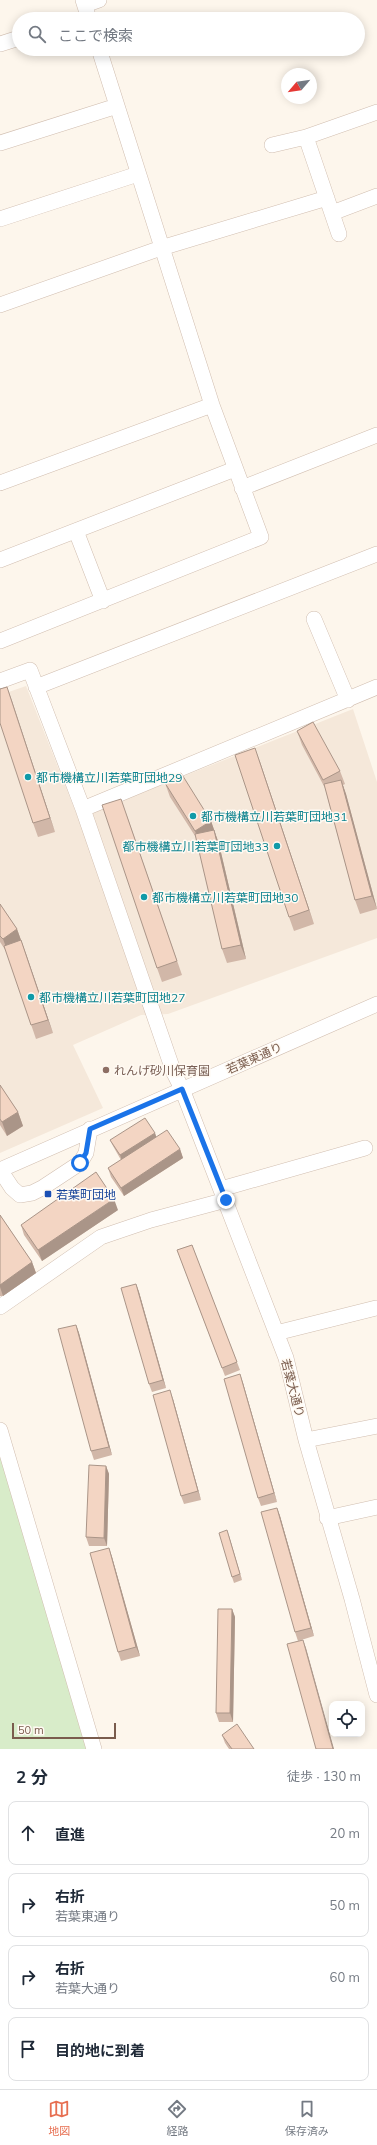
<!DOCTYPE html>
<html lang="ja">
<head>
<meta charset="utf-8">
<style>
  :root { --surface:#fff; --page:#f6f6f7; --text:#1f2937; --muted:#747a83; --line:#e0e1e3; --accent:#e76f51 }
  body { margin:0; font-family:Mulish,"Noto Sans JP",sans-serif; background:var(--page); color:var(--text) }
  .controls { position:absolute; right:12px; bottom:12px; display:grid; overflow:hidden; border-radius:8px; box-shadow:0 2px 10px #0003 }
  .controls button { width:36px; height:36px; display:grid; place-items:center; padding:0; border:0; border-bottom:1px solid var(--line); background:var(--surface); color:var(--text); font:20px sans-serif }
  .compass { position:absolute; left:281px; top:68px; width:36px; height:36px; border-radius:50%; background:var(--surface); box-shadow:0 2px 10px #0003; rotate:241deg }
  .scale { position:absolute; left:12px; bottom:10px; width:104px; box-sizing:border-box; padding-left:4px; border:2px solid #7a5c4d; border-top:0; font-size:11px; line-height:14px; white-space:nowrap; color:#7a5c4d; -webkit-text-stroke:3px #fffaf3; paint-order:stroke }
  .stop { position:absolute; width:12px; height:12px; margin:-9px; border:3px solid #1a73e8; border-radius:50%; background:#fff }
  .stop.end { background:#1a73e8; border-color:#fff; box-shadow:0 1px 4px #0008 }
  .list { margin:0; padding:0; list-style:none }
  h2 { display:flex; justify-content:space-between; align-items:center; height:52px; margin:0; padding:0 16px; font-size:17px }
  h2 small { font-size:13px; font-weight:400; color:var(--muted) }
  .list li { display:grid; grid-template-columns:26px 1fr auto; gap:12px; align-items:center; box-sizing:border-box; height:64px; margin:0 8px 8px; padding:0 8px; border:1px solid var(--line); border-radius:8px }
  .list b { display:block; font-size:15px; white-space:nowrap }
  .list p { margin:0; font-size:13px; white-space:nowrap; color:var(--muted) }
  .list em { font-size:13px; font-style:normal; color:var(--muted) }
  .icon { flex:none; width:22px; height:22px; fill:none; stroke:currentColor; stroke-width:2; stroke-linecap:round; stroke-linejoin:round }
  .map { position:relative; flex:none; width:377px; height:1749px; overflow:hidden }
  .search { position:absolute; background:var(--surface); box-shadow:0 2px 10px #0003; left:12px; right:12px; top:12px; height:44px; display:flex; align-items:center; gap:10px; box-sizing:border-box; padding:0 14px; border-radius:22px; color:var(--muted); font-size:15px }
  .sheet { height:340px; background:var(--surface) }
  nav { display:flex; justify-content:space-around; align-items:center; box-sizing:border-box; height:56px; border-top:1px solid var(--line); background:var(--surface); font-size:11px; color:var(--muted) }
  nav a { display:grid; justify-items:center; gap:2px }
  nav .on { color:var(--accent) }
  .map>svg:first-child { display:block }
  .residential { fill:#f5e8da }
  .green { fill:#d8ecc9 }
  .lines { fill:none; stroke-linecap:round; stroke-linejoin:round }
  .minor-casing { stroke:#d1beb0; stroke-width:16 }
  .minor { stroke:#fff; stroke-width:15 }
  .wall { fill:#d1b7a8 }
  .shaded-wall { fill:#aa9588 }
  .building { fill:#f3d5c3; stroke:#aa9588 }
  .route { stroke:#1a73e8; stroke-width:5 }
  .culture-dot { fill:#0f9aa8; stroke:#fffaf3; stroke-width:1.5 }
  .education-dot { fill:#8d6e63; stroke:#fffaf3; stroke-width:1.5 }
  .transit-dot { fill:#1a4fb4; stroke:#fffaf3; stroke-width:1.5 }
  .labels { text-anchor:middle; dominant-baseline:central; stroke-width:3; stroke-linejoin:round; paint-order:stroke }
  .culture-label { font-size:12px; fill:#0d838f; stroke:#fffaf3; text-anchor:start }
  .street-label { font-size:12px; fill:#7a5c4d; stroke:#fffaf3 }
  .education-label { font-size:12px; fill:#785e54; stroke:#fffaf3; text-anchor:start }
  .transit-label { font-size:12px; fill:#164399; stroke:#fffaf3; text-anchor:start }
</style>
</head>
<body>
<div class="map">
<svg width="377" height="1749" viewBox="0 0 377 1749">
  <rect width="100%" height="100%" fill="#fdf6ec"/>
  <path class="residential" d="M26 686 78 818 353 709 377 782V938L168 1014 141 1015 73 1045 103 1108 0 1153V695Z"/>
  <path class="green" d="M0 1442 91 1749H0Z"/>
  <g class="lines">
    <defs>
      <path id="minor" d="M83 0 89 19
        M85 5 99 0
        M0 44 19 38
        M306 137 339 234
        M0 143 117 106
        M272 145 306 137 377 112
        M332 213 377 196
        M0 219 138 174
        M0 305 161 248 327 198
        M0 483 212 405
        M242 488 377 435
        M76 531 103 601
        M0 560 235 469
        M314 619 348 700
        M0 641 261 537 212 405 99 49
        M0 681 30 670 83 809 174 1073 182 1089 286 1358 306 1440 352 1599 377 1695
        M36 687 377 554
        M83 809 377 687
        M0 1170 377 1004
        M0 1170 12 1188 20 1195 32 1193 42 1188 80 1163 86 1153 90 1129
        M221 1189 365 1148
        M0 1307 101 1237 151 1220 226 1200
        M276 1333 376 1308
        M0 1430 94 1749
        M306 1440 377 1426
        M327 1518 377 1507"/>
    </defs>
    <use href="#minor" class="minor-casing"/>
    <use href="#minor" class="minor"/>
  </g>
  <path class="wall" d="M7 687 55 832 38 837 33 823Z
    M297 731 340 771 345 784 343 785 346 794 377 909 360 914 355 900 325 788 302 745Z
    M260 762 314 924 294 931 289 917Z
    M165 783 211 821 219 844 246 959 227 963 222 949 197 839 170 797Z
    M126 813 182 975 162 982 157 968Z
    M0 904 17 929 26 954 53 1033 36 1039 6 951 0 942Z
    M0 1085 18 1112 23 1126 7 1136 0 1125Z
    M155 1133 156 1137 180 1149 183 1158 124 1196 111 1177 108 1168 121 1160 113 1146 110 1140Z
    M118 1210 42 1261 24 1235 21 1225Z
    M0 1215 32 1262 36 1273 3 1296H0Z
    M192 1245 240 1370 225 1376 177 1250Z
    M136 1284 139 1292 166 1388 152 1392 149 1384Z
    M76 1325 79 1333 112 1455 94 1460 91 1451Z
    M240 1374 243 1383 277 1502 261 1506 258 1498Z
    M173 1399 201 1500 184 1504 181 1496Z
    M106 1466 109 1474 107 1546H89L86 1537Z
    M277 1508 280 1516 314 1636 298 1641 295 1632Z
    M229 1536 242 1580 234 1583 232 1577Z
    M109 1548 112 1557 140 1656 121 1661 118 1652Z
    M232 1609 235 1617 233 1722H219L216 1713Z
    M222 1735 254 1749H229L225 1743Z"/>
  <path class="shaded-wall" d="M7 687 12 701 55 832 50 818Z
    M255 748 260 762 314 924 309 910Z
    M341 780 346 794 377 909 372 896Z
    M211 821 219 844 246 959 195 831Z
    M17 929 26 954 53 1033 48 1020 8 953 3 939Z
    M18 1112 23 1126 7 1136 2 1122Z
    M155 1133 157 1139 122 1161 120 1155Z
    M180 1149 183 1158 124 1196 121 1188Z
    M114 1199 118 1210 42 1261 38 1250Z
    M32 1262 36 1273 3 1296 0 1287V1285Z
    M136 1284 139 1292 166 1388 163 1380Z
    M76 1325 79 1333 112 1455 109 1447Z
    M240 1374 243 1383 277 1502 274 1493Z
    M170 1390 173 1399 201 1500 198 1491Z
    M106 1466 109 1474 107 1546 104 1538Z
    M277 1508 280 1516 314 1636 311 1628Z
    M227 1530 229 1536 242 1580 240 1574Z
    M109 1548 112 1557 140 1656 136 1647Z
    M232 1609 235 1617 233 1722 230 1713Z
    M303 1640 306 1648 334 1749H333Z"/>
  <path class="building" d="M7 687 50 818 33 823 0 723V689Z
    M313 722 340 771 323 780 297 731Z
    M255 748 309 910 289 917 235 755Z
    M181 773 211 821 195 831 165 783Z
    M341 780 372 896 355 900 324 784Z
    M121 799 177 961 157 968 102 805Z
    M214 830 241 945 222 949 195 834Z
    M0 904 17 929 3 939 0 936Z
    M21 940 48 1020 31 1025 4 946Z
    M0 1085 18 1112 2 1122 0 1119Z
    M145 1118 155 1133 120 1155 110 1140Z
    M167 1130 180 1149 121 1188 108 1168Z
    M96 1172 114 1199 38 1250 21 1225Z
    M0 1215 32 1262 0 1285Z
    M192 1245 237 1362 222 1368 177 1250Z
    M136 1284 163 1380 149 1384 121 1288Z
    M76 1325 109 1447 91 1451 58 1329Z
    M240 1374 274 1493 258 1498 224 1379Z
    M170 1390 198 1491 181 1496 153 1395Z
    M89 1465 106 1466 104 1538 86 1537Z
    M277 1508 311 1628 295 1632 261 1512Z
    M227 1530 240 1574 232 1577 219 1533Z
    M109 1548 136 1647 118 1652 90 1553Z
    M218 1609H232L230 1713H216Z
    M303 1640 333 1749H316L287 1644Z
    M237 1724 254 1749H232L222 1735Z"/>
  <g class="lines">
    <path class="route" d="M80 1163 86 1153 90 1129 182 1089 226 1200"/>
  </g>
  <g class="culture-dot">
    <circle cx="28" cy="777" r="4"/>
    <circle cx="193" cy="816" r="4"/>
    <circle cx="277" cy="846" r="4"/>
    <circle cx="144" cy="897" r="4"/>
    <circle cx="31" cy="997" r="4"/>
  </g>
  <circle class="education-dot" cx="106" cy="1070" r="4"/>
  <rect class="transit-dot" x="44" y="1190" width="8" height="8" rx="2"/>
  <g class="labels">
    <g class="culture-label">
      <text x="36" y="777">都市機構立川若葉町団地29</text>
      <text x="201" y="816">都市機構立川若葉町団地31</text>
      <text x="269" y="846" text-anchor="end">都市機構立川若葉町団地33</text>
      <text x="152" y="897">都市機構立川若葉町団地30</text>
      <text x="39" y="997">都市機構立川若葉町団地27</text>
    </g>
    <g class="street-label">
      <text transform="translate(254 1058) rotate(-24)">若葉東通り</text>
      <text transform="translate(293 1388) rotate(75)">若葉大通り</text>
    </g>
    <g class="education-label">
      <text x="114" y="1070">れんげ砂川保育園</text>
    </g>
    <g class="transit-label">
      <text x="56" y="1194">若葉町団地</text>
    </g>
  </g>
</svg>
<div class="controls">
<button><svg class="icon" aria-label="locate" viewBox="0 0 24 24"><circle cx="12" cy="12" r="6"/><path d="M12 2v4M12 18v4M2 12h4M18 12h4"/></svg></button>
</div>
<svg class="compass" viewBox="-18 -18 36 36"><path d="M0-13l5 13h-10z" fill="#e53935"/><path d="M0 13l5-13h-10z" fill="#747a83"/></svg>
<div class="scale">50 m</div>
<div class="stop" style="left:80px;top:1163px"></div>
<div class="stop end" style="left:226px;top:1200px"></div>
<div class="search"><svg class="icon" aria-label="search" viewBox="0 0 24 24"><circle cx="10" cy="10" r="6"/><path d="M15 15l6 6"/></svg>ここで検索</div>
</div>
<section class="sheet">
<h2>2 分<small>徒歩 · 130 m</small></h2>
<ul class="list">
<li><svg class="icon" aria-label="ahead" viewBox="0 0 24 24"><path d="M12 20V5M6 11l6-6 6 6"/></svg><div><b>直進</b></div><em>20 m</em></li>
<li><svg class="icon" aria-label="right" viewBox="0 0 24 24"><path d="M7 20v-9h11M14 6l5 5-5 5"/></svg><div><b>右折</b><p>若葉東通り</p></div><em>50 m</em></li>
<li><svg class="icon" aria-label="right" viewBox="0 0 24 24"><path d="M7 20v-9h11M14 6l5 5-5 5"/></svg><div><b>右折</b><p>若葉大通り</p></div><em>60 m</em></li>
<li><svg class="icon" aria-label="arrive" viewBox="0 0 24 24"><path d="M6 21V4h12l-3 4 3 4H6"/></svg><div><b>目的地に到着</b></div></li>
</ul>
</section>
<nav>
<a class="on"><svg class="icon" aria-label="map" viewBox="0 0 24 24"><path d="M3 6l6-2 6 2 6-2v14l-6 2-6-2-6 2zM9 4v14M15 6v14"/></svg>地図</a>
<a><svg class="icon" aria-label="directions" viewBox="0 0 24 24"><path d="M12 3l9 9-9 9-9-9zM9 14v-3h6M13 9l2 2-2 2"/></svg>経路</a>
<a><svg class="icon" aria-label="saved" viewBox="0 0 24 24"><path d="M7 4h10v16l-5-4-5 4z"/></svg>保存済み</a>
</nav>
</body>
</html>
